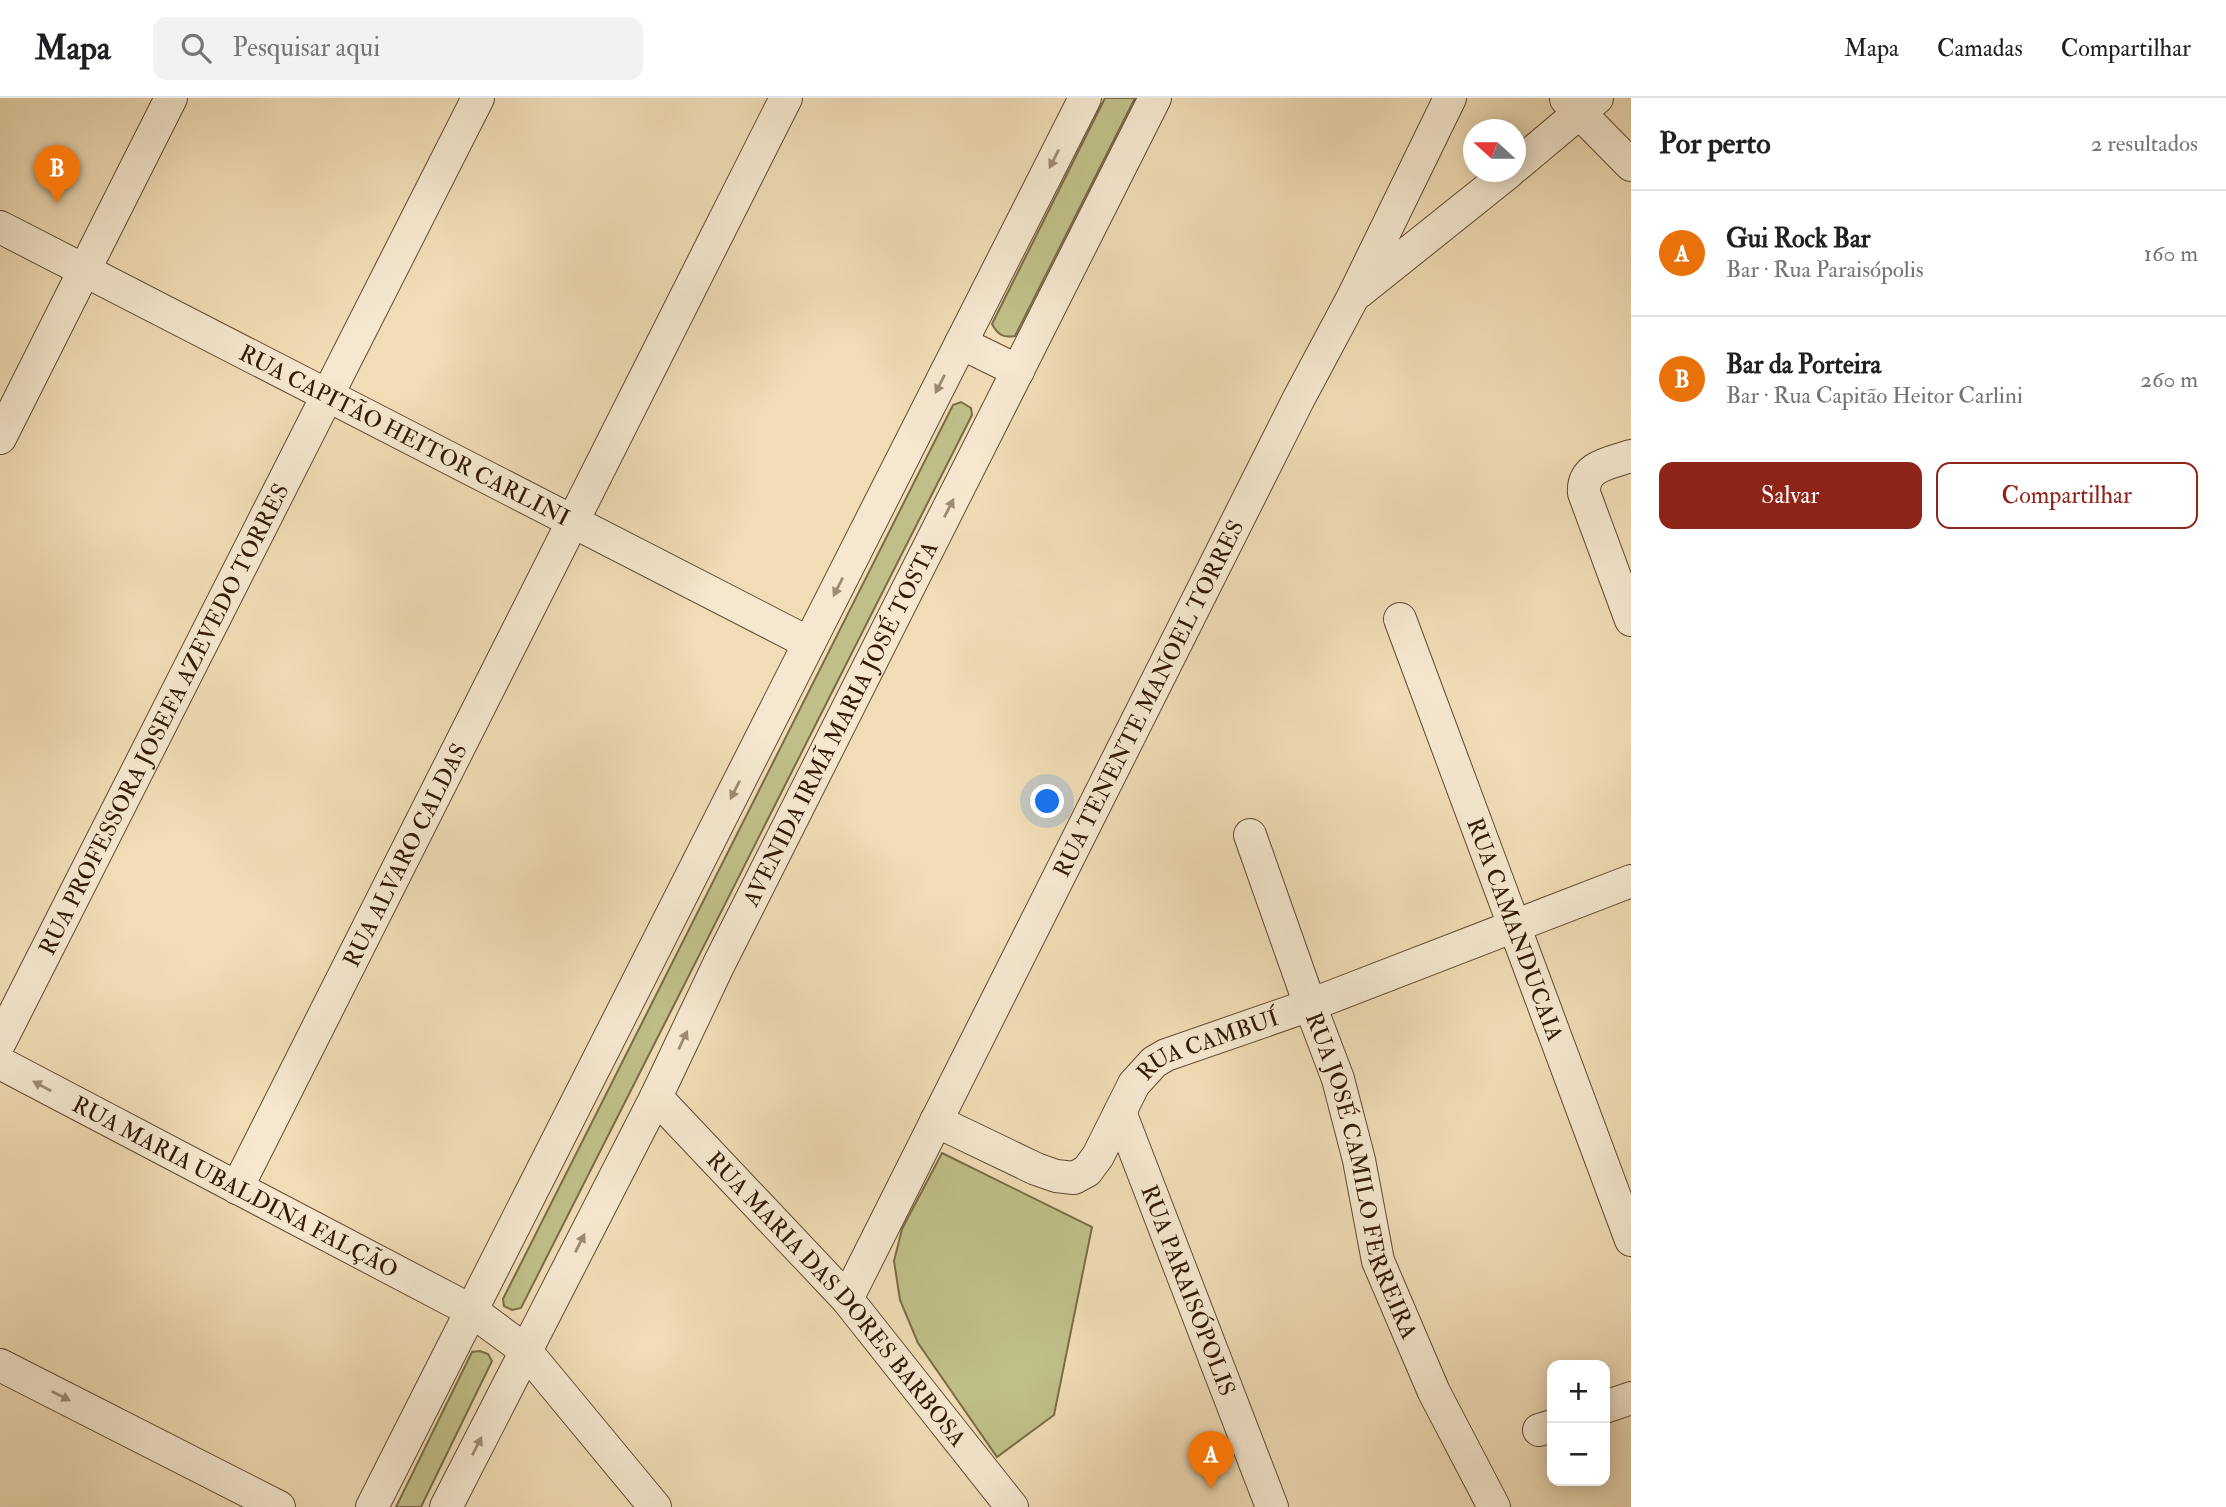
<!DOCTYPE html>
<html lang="pt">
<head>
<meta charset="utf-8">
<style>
  :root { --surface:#fff; --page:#f2f2f2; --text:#202124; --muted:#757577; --line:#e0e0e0; --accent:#8f2418 }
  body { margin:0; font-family:"IM FELL Double Pica",serif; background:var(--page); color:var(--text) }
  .controls { position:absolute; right:21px; bottom:21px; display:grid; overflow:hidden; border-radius:14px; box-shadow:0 4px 18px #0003 }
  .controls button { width:63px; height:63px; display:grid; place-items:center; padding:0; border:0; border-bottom:2px solid var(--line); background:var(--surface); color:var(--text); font:35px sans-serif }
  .compass { position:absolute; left:1463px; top:21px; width:63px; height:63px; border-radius:50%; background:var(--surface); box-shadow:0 4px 18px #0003; rotate:291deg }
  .you { position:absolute; left:1048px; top:704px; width:24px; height:24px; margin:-18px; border:5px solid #fff; border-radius:50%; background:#1a73e8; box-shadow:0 0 0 10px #1a73e833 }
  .badge { display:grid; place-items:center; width:46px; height:46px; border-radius:50%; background:var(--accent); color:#fff; font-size:23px; font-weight:700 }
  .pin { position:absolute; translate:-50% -58px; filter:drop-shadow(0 2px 4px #0008) }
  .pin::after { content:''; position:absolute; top:37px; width:24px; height:21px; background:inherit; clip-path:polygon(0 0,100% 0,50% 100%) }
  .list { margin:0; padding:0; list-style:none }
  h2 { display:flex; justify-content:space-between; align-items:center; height:91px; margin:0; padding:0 28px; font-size:30px }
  h2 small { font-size:23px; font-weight:400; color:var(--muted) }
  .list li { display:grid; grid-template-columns:46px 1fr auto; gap:21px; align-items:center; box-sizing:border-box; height:126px; padding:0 28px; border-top:2px solid var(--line) }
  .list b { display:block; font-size:26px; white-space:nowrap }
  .list p { margin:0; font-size:23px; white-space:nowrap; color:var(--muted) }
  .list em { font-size:23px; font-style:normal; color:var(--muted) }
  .actions { display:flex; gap:14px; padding:21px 28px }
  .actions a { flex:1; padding:16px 0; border:2px solid var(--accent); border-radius:14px; text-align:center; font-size:24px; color:var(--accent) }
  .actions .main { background:var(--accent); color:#fff }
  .icon { flex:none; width:38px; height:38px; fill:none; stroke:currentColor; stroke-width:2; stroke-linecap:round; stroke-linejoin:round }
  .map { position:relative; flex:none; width:1631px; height:1409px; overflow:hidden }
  header { display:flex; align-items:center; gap:42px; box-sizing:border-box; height:98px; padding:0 35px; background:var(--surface); border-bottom:2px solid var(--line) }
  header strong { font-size:33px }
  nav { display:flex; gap:38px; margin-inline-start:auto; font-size:24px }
  .search { width:490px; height:63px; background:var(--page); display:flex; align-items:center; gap:18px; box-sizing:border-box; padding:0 24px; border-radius:14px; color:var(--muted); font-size:26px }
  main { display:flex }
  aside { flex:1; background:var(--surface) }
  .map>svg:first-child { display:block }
  .green { fill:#c0bf89; stroke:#7a6c48; stroke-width:2 }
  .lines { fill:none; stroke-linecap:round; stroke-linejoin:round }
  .minor-casing { stroke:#624a33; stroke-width:34 }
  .minor { stroke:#f5e8cf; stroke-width:32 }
  .oneway { fill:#9e8b75 }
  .labels { text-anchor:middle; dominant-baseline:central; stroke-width:7; stroke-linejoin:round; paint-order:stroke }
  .street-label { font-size:23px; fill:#331908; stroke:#f5e8cf }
</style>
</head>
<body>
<header>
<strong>Mapa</strong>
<div class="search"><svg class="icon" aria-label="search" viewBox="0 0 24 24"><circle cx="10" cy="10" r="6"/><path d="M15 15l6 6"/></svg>Pesquisar aqui</div>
<nav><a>Mapa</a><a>Camadas</a><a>Compartilhar</a></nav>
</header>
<main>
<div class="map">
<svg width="1631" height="1409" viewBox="0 0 1631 1409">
  <rect width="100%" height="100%" fill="#f0dcb5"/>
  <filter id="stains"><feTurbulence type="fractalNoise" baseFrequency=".00286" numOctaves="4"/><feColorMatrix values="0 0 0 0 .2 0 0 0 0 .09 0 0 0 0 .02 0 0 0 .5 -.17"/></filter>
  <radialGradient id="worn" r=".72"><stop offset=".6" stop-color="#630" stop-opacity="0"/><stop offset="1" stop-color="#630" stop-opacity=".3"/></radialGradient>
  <path class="green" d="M1105 0H1135L1015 238C1003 240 998 237 992 226Z
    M961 304 971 310 972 317 521 1210 512 1212 504 1208 503 1201 953 307Z
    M942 1055 1092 1129 1054 1317 997 1359 918 1245 900 1202 894 1163 902 1131Z
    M480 1253 488 1256 492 1263 421 1409H396L472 1254Z"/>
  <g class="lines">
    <defs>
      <g id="minor">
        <path d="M1566 1 1631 67"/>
        <path d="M1516 68 1597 0"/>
        <path id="s1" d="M0 129 809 545"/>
        <path d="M1359 194 1509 74"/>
        <path d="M961 245 1018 273"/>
        <path d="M0 340 171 0"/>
        <path d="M1631 358C1610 365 1582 368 1584 395L1631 522"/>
        <path id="s2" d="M1400 521 1631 1142"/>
        <path id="s3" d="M1250 737 1310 907 1338 981 1359 1062 1378 1163 1434 1294 1494 1409"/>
        <path id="s4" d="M0 944 478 0"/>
        <path id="s5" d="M0 965 472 1213 525 1252 655 1409"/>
        <path id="s6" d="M656 999 847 1201 1012 1409"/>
        <path id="s7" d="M1120 1014 1272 1409"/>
        <path id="s8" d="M936 1023 1036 1071 1056 1078 1074 1080 1087 1073 1098 1058 1134 986 1154 964 1166 957 1310 907 1631 783"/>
        <path id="s9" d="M237 1090 786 0"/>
        <path id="s10" d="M847 1201 1298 302 1353 199 1450 0"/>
        <path d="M0 1267 279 1409"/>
        <path d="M1605 1309 1631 1300"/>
        <path d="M1539 1332 1552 1328"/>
        <path d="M372 1409 1085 0"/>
        <path id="s11" d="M446 1409 656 999 719 866 1155 0"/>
      </g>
    </defs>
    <use href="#minor" class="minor-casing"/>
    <use href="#minor" class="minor"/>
  </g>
  <defs><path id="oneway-solid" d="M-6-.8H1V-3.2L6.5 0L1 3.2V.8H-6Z" transform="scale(1.75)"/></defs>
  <g class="oneway">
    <use href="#oneway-solid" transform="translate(1054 61) rotate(117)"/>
    <use href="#oneway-solid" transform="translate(940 286) rotate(117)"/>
    <use href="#oneway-solid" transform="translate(949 410) rotate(-63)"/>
    <use href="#oneway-solid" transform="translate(838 489) rotate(117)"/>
    <use href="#oneway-solid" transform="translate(735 692) rotate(117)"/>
    <use href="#oneway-solid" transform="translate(683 942) rotate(-65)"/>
    <use href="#oneway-solid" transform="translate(42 988) rotate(-152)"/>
    <use href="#oneway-solid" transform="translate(580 1145) rotate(-63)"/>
    <use href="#oneway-solid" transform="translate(61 1298) rotate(27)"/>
    <use href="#oneway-solid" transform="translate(477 1348) rotate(-63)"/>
  </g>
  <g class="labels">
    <g class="street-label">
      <text stroke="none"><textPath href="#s1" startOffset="455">RUA CAPITÃO HEITOR CARLINI</textPath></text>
      <text stroke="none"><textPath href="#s10" startOffset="672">RUA TENENTE MANOEL TORRES</textPath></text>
      <text stroke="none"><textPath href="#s4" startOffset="362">RUA PROFESSORA JOSEFA AZEVEDO TORRES</textPath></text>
      <text stroke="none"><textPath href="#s11" startOffset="877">AVENIDA IRMÃ MARIA JOSÉ TOSTA</textPath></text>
      <text stroke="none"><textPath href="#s9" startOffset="373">RUA ALVARO CALDAS</textPath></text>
      <text stroke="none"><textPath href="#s2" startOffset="331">RUA CAMANDUCAIA</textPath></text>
      <text stroke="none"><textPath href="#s8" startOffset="350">RUA CAMBUÍ</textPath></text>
      <text stroke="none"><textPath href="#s3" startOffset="359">RUA JOSÉ CAMILO FERREIRA</textPath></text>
      <text stroke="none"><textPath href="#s5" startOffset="266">RUA MARIA UBALDINA FALÇÃO</textPath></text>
      <text stroke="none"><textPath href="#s7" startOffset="191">RUA PARAISÓPOLIS</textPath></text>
      <text stroke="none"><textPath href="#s6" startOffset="271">RUA MARIA DAS DORES BARBOSA</textPath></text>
    </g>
  </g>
  <rect width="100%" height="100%" filter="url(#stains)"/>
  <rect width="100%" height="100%" fill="url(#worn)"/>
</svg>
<div class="controls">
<button>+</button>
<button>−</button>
</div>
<svg class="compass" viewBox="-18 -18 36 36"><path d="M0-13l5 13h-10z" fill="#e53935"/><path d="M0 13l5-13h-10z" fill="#757577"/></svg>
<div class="you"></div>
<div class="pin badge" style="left:1211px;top:1391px;background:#e8710a">A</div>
<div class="pin badge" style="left:57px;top:105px;background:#e8710a">B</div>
</div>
<aside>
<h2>Por perto<small>2 resultados</small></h2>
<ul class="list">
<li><span class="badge" style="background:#e8710a">A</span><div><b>Gui Rock Bar</b><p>Bar · Rua Paraisópolis</p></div><em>160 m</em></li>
<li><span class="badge" style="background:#e8710a">B</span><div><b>Bar da Porteira</b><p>Bar · Rua Capitão Heitor Carlini</p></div><em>260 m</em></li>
</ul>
<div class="actions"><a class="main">Salvar</a><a>Compartilhar</a></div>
</aside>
</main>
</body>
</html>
